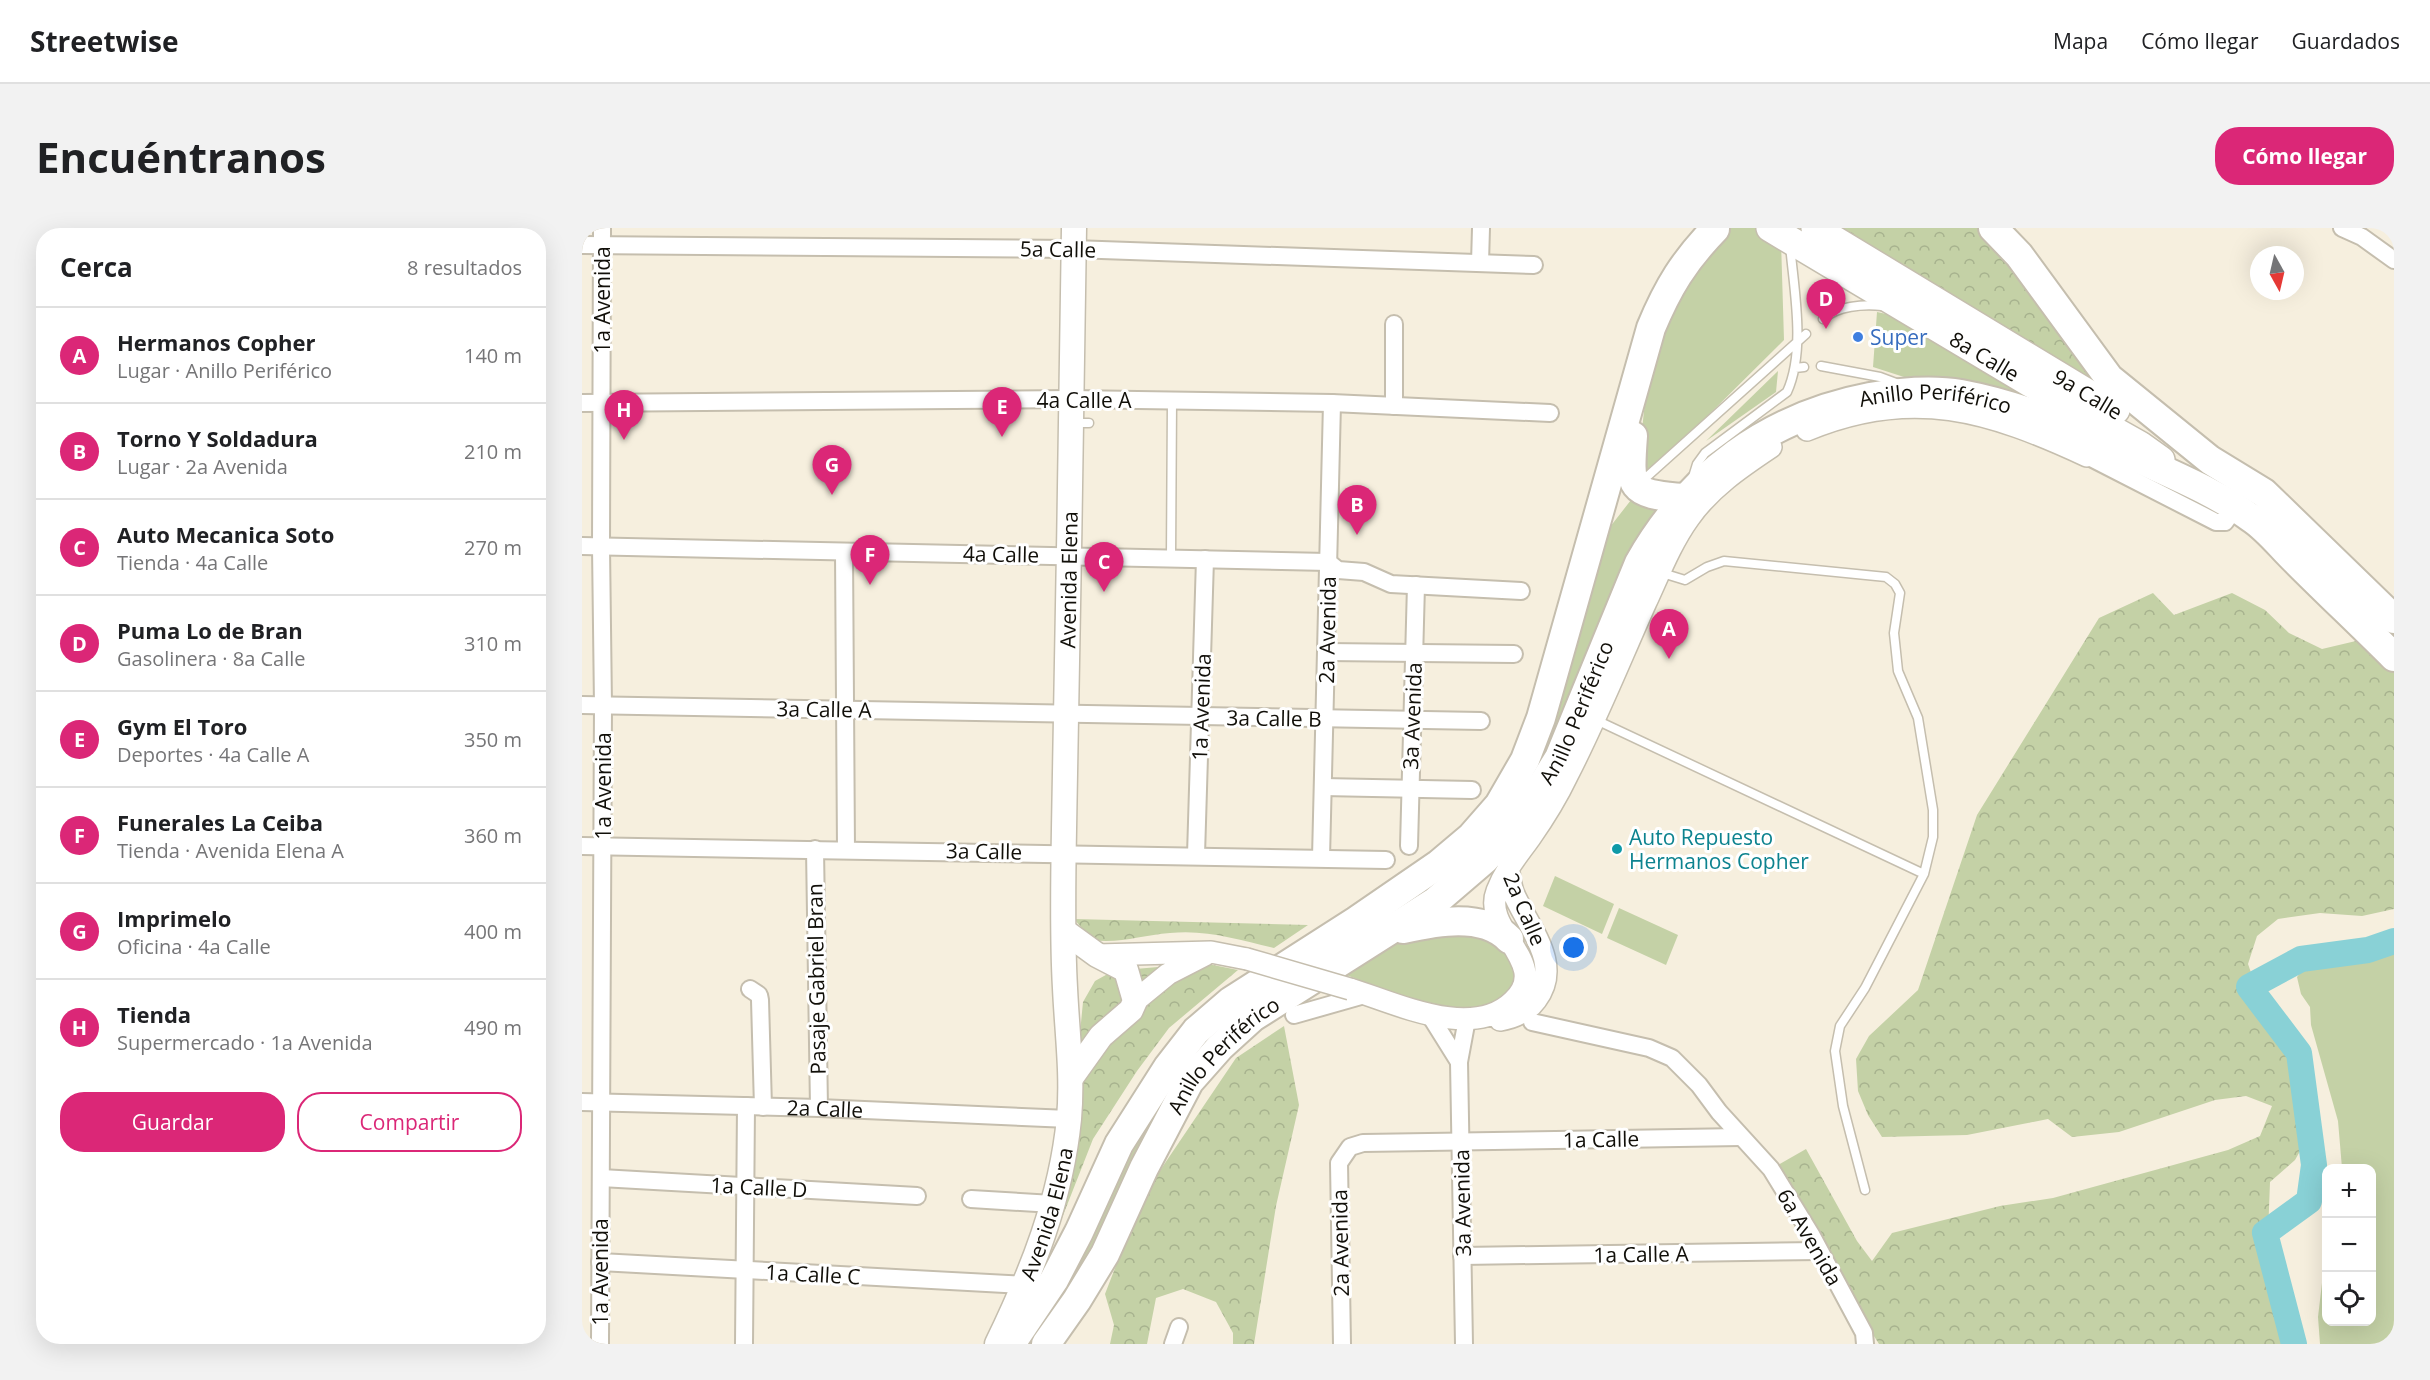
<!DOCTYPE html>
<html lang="es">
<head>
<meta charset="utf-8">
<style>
  :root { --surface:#fff; --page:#f2f2f2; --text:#202124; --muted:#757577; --line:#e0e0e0; --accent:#db2777 }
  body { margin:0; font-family:"Open Sans",sans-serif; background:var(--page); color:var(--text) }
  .controls { position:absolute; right:18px; bottom:18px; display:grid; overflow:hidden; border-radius:12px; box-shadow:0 6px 24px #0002 }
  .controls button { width:54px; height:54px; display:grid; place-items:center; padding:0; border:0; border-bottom:2px solid var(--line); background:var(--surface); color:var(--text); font:30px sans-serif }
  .compass { position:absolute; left:1668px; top:18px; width:54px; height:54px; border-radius:50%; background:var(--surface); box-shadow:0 6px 24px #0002; rotate:172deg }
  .you { position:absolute; left:992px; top:720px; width:21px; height:21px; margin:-15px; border:4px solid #fff; border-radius:50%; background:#1a73e8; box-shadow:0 0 0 9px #1a73e833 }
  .badge { display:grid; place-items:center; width:39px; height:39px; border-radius:50%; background:var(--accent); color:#fff; font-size:20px; font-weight:700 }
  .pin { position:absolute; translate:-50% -50px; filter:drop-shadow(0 2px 3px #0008) }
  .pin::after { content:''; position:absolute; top:32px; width:21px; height:18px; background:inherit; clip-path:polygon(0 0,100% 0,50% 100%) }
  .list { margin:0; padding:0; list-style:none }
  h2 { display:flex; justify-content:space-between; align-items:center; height:78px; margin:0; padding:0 24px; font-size:26px }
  h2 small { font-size:20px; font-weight:400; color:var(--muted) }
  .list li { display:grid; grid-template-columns:39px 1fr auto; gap:18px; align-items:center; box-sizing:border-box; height:96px; padding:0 24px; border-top:2px solid var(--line) }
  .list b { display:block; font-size:22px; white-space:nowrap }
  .list p { margin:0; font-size:20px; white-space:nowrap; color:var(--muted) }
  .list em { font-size:20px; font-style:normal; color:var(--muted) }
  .actions { display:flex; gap:12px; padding:18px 24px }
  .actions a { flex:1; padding:14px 0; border:2px solid var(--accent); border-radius:24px; text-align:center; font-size:21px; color:var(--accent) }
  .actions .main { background:var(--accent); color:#fff }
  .icon { flex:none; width:33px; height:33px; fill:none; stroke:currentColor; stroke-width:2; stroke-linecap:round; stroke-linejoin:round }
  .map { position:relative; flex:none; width:1812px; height:1116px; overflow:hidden; border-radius:24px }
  header { display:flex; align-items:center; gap:36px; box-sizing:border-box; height:84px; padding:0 30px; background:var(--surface); border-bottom:2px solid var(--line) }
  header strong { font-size:28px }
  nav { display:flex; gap:33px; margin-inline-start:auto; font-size:21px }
  .intro { display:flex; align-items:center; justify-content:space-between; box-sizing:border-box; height:144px; padding:0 36px }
  h1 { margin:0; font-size:42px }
  .button { padding:15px 27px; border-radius:24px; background:var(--accent); color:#fff; font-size:21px; font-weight:700 }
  main { display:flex; gap:36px; padding:0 36px }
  aside { flex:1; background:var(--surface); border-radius:24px; box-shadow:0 6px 24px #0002 }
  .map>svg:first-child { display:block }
  .grass { fill:#c4d1a6 }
  .forest { fill:url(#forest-crowns) }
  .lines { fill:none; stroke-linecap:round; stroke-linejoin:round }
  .river { stroke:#89d1d6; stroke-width:26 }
  .service-casing { stroke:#c5beae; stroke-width:11 }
  .minor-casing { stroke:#c5beae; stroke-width:20 }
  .tertiary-casing { stroke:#c5beae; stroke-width:24 }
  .secondary-casing { stroke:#c5beae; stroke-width:27 }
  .primary-casing { stroke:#c5beae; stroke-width:30 }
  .trunk-casing { stroke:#c5beae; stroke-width:32 }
  .service { stroke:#fff; stroke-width:8 }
  .minor { stroke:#fff; stroke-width:16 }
  .tertiary { stroke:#fff; stroke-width:21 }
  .secondary { stroke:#fff; stroke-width:24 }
  .primary { stroke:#fff; stroke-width:27 }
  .trunk { stroke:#fff; stroke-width:28 }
  .tertiary-bridge-casing { stroke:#c5beae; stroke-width:24; stroke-linecap:butt }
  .tertiary-bridge { stroke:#fff; stroke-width:21 }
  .shop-dot { fill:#3f7fe0; stroke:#fff; stroke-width:2 }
  .culture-dot { fill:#0f9aa8; stroke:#fff; stroke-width:2 }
  .labels { text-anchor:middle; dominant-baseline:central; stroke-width:6; stroke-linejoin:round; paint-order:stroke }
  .street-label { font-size:21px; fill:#110f09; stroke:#fff }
  .shop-label { font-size:21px; fill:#366cbe; stroke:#fff; text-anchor:start }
  .culture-label { font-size:21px; fill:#0d838f; stroke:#fff; text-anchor:start }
</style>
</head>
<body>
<header>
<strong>Streetwise</strong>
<nav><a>Mapa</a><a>Cómo llegar</a><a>Guardados</a></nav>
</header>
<div class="intro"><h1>Encuéntranos</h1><a class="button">Cómo llegar</a></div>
<main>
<aside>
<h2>Cerca<small>8 resultados</small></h2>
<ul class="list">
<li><span class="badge">A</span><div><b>Hermanos Copher</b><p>Lugar · Anillo Periférico</p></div><em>140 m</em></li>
<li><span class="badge">B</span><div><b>Torno Y Soldadura</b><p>Lugar · 2a Avenida</p></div><em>210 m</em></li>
<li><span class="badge">C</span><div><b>Auto Mecanica Soto</b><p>Tienda · 4a Calle</p></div><em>270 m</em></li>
<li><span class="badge">D</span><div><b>Puma Lo de Bran</b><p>Gasolinera · 8a Calle</p></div><em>310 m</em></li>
<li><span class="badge">E</span><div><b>Gym El Toro</b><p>Deportes · 4a Calle A</p></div><em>350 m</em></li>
<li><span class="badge">F</span><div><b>Funerales La Ceiba</b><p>Tienda · Avenida Elena A</p></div><em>360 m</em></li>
<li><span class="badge">G</span><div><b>Imprimelo</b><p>Oficina · 4a Calle</p></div><em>400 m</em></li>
<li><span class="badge">H</span><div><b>Tienda</b><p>Supermercado · 1a Avenida</p></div><em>490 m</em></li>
</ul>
<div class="actions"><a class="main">Guardar</a><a>Compartir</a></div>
</aside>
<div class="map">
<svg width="1812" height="1116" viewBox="0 0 1812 1116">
  <defs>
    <pattern id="forest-crowns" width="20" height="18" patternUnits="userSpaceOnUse" patternTransform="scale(1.5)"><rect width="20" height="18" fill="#c4d1a6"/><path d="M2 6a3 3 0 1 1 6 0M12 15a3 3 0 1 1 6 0" fill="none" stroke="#a7b28e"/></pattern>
  </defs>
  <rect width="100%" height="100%" fill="#f6efde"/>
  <path class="grass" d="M1144 0H1176L1199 13 1202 112 1062 251 1055 248 1066 146 1093 62Z
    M1295 84 1309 87 1506 196 1438 166 1399 155 1360 150 1322 149 1291 139Z
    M1196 143 1194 164 1124 213Z
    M1049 272 1076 275 1083 279 1046 335 979 505 955 554 918 607 847 669 668 783 631 815 600 850 557 933 519 1022 492 1068 456 1116H440L479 1061 507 1011 541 919 590 843 620 809 658 776 840 663 912 601 946 548 974 473 1017 313Z
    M973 648 1032 676 1020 706 961 678Z
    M1037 680 1096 707 1084 737 1025 710Z
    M843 704 905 706C921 721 941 734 931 758 927 770 919 773 907 777 858 792 808 763 762 746L810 713Z
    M1812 708V1116H1738L1736 1089 1744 1021V1094H1790V940H1760L1756 893 1729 797 1728 779 1719 766 1715 749C1745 711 1766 713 1812 708Z"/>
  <path class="forest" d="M1248 0H1399L1431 30 1515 158Z
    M1571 365 1592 387 1650 365 1683 382 1707 405 1740 421 1812 404V681L1780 688 1738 685 1696 691 1675 708 1666 736 1680 776 1704 808 1713 853 1725 879 1726 909 1713 932 1688 954 1686 1007 1713 1116H1297L1187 942 1224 921 1275 1013 1290 1033 1310 1005 1418 978 1471 970 1646 922 1678 908 1690 878 1664 868 1633 872 1537 904 1490 909 1466 891 1385 907 1300 909 1286 887 1276 863 1274 831 1287 808 1336 762 1395 587 1517 390Z
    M492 691 726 697 692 720C658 712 624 701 588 705 561 707 537 716 510 712Z
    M621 735 656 742 587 800 555 843 511 911 480 990 501 774 513 753 531 743Z
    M702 798 717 877 694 978 672 1116H651V1105L634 1074 601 1061 574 1070 565 1116H528L532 1097 523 1066 552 991 579 941 654 830Z"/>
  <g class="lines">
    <path class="river" d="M1712 1116 1683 1005 1727 973 1732 937 1717 825 1667 759 1719 731 1786 722 1812 713"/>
    <defs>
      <path id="service" d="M1241 91C1255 78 1281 76 1300 78
        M1239 138 1298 149 1314 155
        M1213 140 1222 139
        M492 195H507
        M1111 249 1115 236 1123 225 1205 164C1224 122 1212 62 1208 17
        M1059 254 1224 106
        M589 330 590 173
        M1077 344 1103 352 1125 339 1142 333 1304 349 1313 356 1318 365 1312 405 1316 443 1336 490 1351 582V609L1342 646 1283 760 1258 798 1253 823 1261 878 1283 962
        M1012 491 1342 646"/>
      <g id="minor">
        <path d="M1760 0 1780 9 1812 32"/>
        <path d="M0 17 491 21 952 37"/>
        <path d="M898 35 899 0"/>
        <path d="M812 96V178"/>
        <path d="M0 175 489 171 750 175 968 185"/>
        <path d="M1505 228 1634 294H1643L1653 280"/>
        <path d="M0 318 746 334 756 342 782 344 809 356 939 363"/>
        <path d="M262 324 264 622"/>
        <path d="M744 424 932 426"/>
        <path d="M0 477 899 493"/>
        <path d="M741 559 890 562"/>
        <path d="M0 618 804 632"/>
        <path d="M827 618 834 357"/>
        <path d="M233 621 237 880"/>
        <path d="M614 627 623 331"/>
        <path d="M739 630 750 175"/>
        <path d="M168 761 177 767 178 772 181 879"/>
        <path d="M847 786 877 834"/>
        <path d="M712 787 786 766"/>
        <path d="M950 794 1067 820 1090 830 1117 857 1137 884 1189 941 1230 1008 1282 1105 1283 1116"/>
        <path id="s1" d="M0 874 237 880 487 891"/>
        <path d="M19 950 335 968"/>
        <path d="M389 971 471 976"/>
        <path d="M880 1028 1237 1023"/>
        <path d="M18 1034 443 1057"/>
        <path d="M18 1116 21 478 19 319 20 0"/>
        <path d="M162 1116 164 878"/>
        <path d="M591 1116 597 1099"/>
        <path d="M760 1116 757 935 768 919 781 915 1159 909"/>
        <path d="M882 1116 877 834 885 791"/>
      </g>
      <path id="tertiary" d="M1225 202C1330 158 1408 183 1505 228L1516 211
        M515 727 629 724 665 731
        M768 761C814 775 890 813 931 773 971 736 899 703 915 663 923 642 935 628 948 610 962 590 975 569 985 548 1014 492 1038 432 1064 374 1077 346 1089 315 1107 290 1128 260 1159 239 1189 219
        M553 773 586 746 623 727
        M918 792C932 790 946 783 954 772 982 735 944 697 931 664 928 655 927 645 926 636"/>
      <g id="secondary">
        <path d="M482 703 515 727 544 742 553 773 549 782 519 808 489 850"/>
        <path id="s2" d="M415 1116C450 1044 479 971 487 891 491 847 485 804 483 760 480 708 481 654 482 601 486 401 489 200 492 0"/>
      </g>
      <g id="primary">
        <path id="s3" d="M1188 0 1446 154 1558 217 1579 232"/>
        <path d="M1233 0 1534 182"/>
      </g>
      <g id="trunk">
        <path d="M1411 0 1437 27 1527 150 1628 232 1682 265 1812 391"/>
        <path d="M1051 208C1047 261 1047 266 1102 270"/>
        <path d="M821 701C853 694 901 684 927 711"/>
        <path d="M429 1116 472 1052 497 1004 537 916 586 839 614 803 649 773 774 693 857 636 889 609 917 577 943 532 959 490 1069 100C1086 59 1102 33 1133 1"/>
        <path id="s4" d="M464 1116 495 1072 523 1026 562 940 607 854 638 819 671 789 854 673 903 631 942 586 977 530 1057 335C1107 246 1188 188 1288 169 1317 164 1350 161 1379 166 1443 178 1499 203 1557 231 1595 249 1635 265 1669 290 1686 301 1700 320 1715 334 1747 366 1780 397 1812 429"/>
      </g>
    </defs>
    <use href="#service" class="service-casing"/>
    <use href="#minor" class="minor-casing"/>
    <use href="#tertiary" class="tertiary-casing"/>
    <use href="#secondary" class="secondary-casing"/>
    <use href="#primary" class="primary-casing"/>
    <use href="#trunk" class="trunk-casing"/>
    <use href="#service" class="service"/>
    <use href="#minor" class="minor"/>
    <use href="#tertiary" class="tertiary"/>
    <use href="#secondary" class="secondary"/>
    <use href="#primary" class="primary"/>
    <use href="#trunk" class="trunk"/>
    <defs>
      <path id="tertiary-bridge" d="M665 731 768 761"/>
    </defs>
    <use href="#tertiary-bridge" class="tertiary-bridge-casing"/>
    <use href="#tertiary-bridge" class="tertiary-bridge"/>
  </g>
  <circle class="shop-dot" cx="1276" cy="109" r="6"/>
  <circle class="culture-dot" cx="1035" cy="621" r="6"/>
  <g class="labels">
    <g class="street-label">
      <text transform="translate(476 21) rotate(1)">5a Calle</text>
      <text transform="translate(20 72) rotate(-90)">1a Avenida</text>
      <text stroke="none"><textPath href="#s3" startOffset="250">8a Calle</textPath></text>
      <text transform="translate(1506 166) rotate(31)">9a Calle</text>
      <text x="502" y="172">4a Calle A</text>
      <text stroke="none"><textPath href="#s4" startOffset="1368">Anillo Periférico</textPath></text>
      <text transform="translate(419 326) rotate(1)">4a Calle</text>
      <text stroke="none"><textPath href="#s2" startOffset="777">Avenida Elena</textPath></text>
      <text transform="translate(745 402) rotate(-89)">2a Avenida</text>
      <text transform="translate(619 479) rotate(-88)">1a Avenida</text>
      <text transform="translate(242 481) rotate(1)">3a Calle A</text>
      <text stroke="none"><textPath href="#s4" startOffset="846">Anillo Periférico</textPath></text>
      <text transform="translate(830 488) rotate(-88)">3a Avenida</text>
      <text transform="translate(692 490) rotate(1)">3a Calle B</text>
      <text transform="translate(21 558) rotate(-90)">1a Avenida</text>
      <text transform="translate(402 623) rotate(1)">3a Calle</text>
      <text transform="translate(943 681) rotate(67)">2a Calle</text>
      <text transform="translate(234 751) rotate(-91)">Pasaje Gabriel Bran</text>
      <text stroke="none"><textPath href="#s4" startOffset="342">Anillo Periférico</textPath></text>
      <text stroke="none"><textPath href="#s1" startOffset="243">2a Calle</textPath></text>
      <text transform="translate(1019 911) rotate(-1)">1a Calle</text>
      <text transform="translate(177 959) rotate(3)">1a Calle D</text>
      <text transform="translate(880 975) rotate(-91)">3a Avenida</text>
      <text stroke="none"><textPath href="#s2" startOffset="140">Avenida Elena</textPath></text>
      <text transform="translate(1228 1009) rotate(60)">6a Avenida</text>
      <text transform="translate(758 1015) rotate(-91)">2a Avenida</text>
      <text transform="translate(1059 1026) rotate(-1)">1a Calle A</text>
      <text transform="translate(18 1044) rotate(-90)">1a Avenida</text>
      <text transform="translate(231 1046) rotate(3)">1a Calle C</text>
    </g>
    <g class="shop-label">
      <text x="1288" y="109">Super</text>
    </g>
    <g class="culture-label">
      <text x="1047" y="609">Auto Repuesto<tspan x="1047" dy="24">Hermanos Copher</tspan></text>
    </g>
  </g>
</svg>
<div class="controls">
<button>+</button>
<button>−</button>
<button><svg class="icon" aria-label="locate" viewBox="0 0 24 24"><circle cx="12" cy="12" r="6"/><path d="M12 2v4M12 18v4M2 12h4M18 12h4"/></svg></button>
</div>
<svg class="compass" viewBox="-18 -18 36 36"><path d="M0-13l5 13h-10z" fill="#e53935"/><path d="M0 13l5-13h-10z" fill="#757577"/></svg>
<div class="you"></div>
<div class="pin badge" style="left:1087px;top:431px">A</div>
<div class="pin badge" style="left:775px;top:307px">B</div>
<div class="pin badge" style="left:522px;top:364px">C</div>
<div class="pin badge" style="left:1244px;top:101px">D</div>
<div class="pin badge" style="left:420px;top:209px">E</div>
<div class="pin badge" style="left:288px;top:357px">F</div>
<div class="pin badge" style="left:250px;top:267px">G</div>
<div class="pin badge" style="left:42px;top:212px">H</div>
</div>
</main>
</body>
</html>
